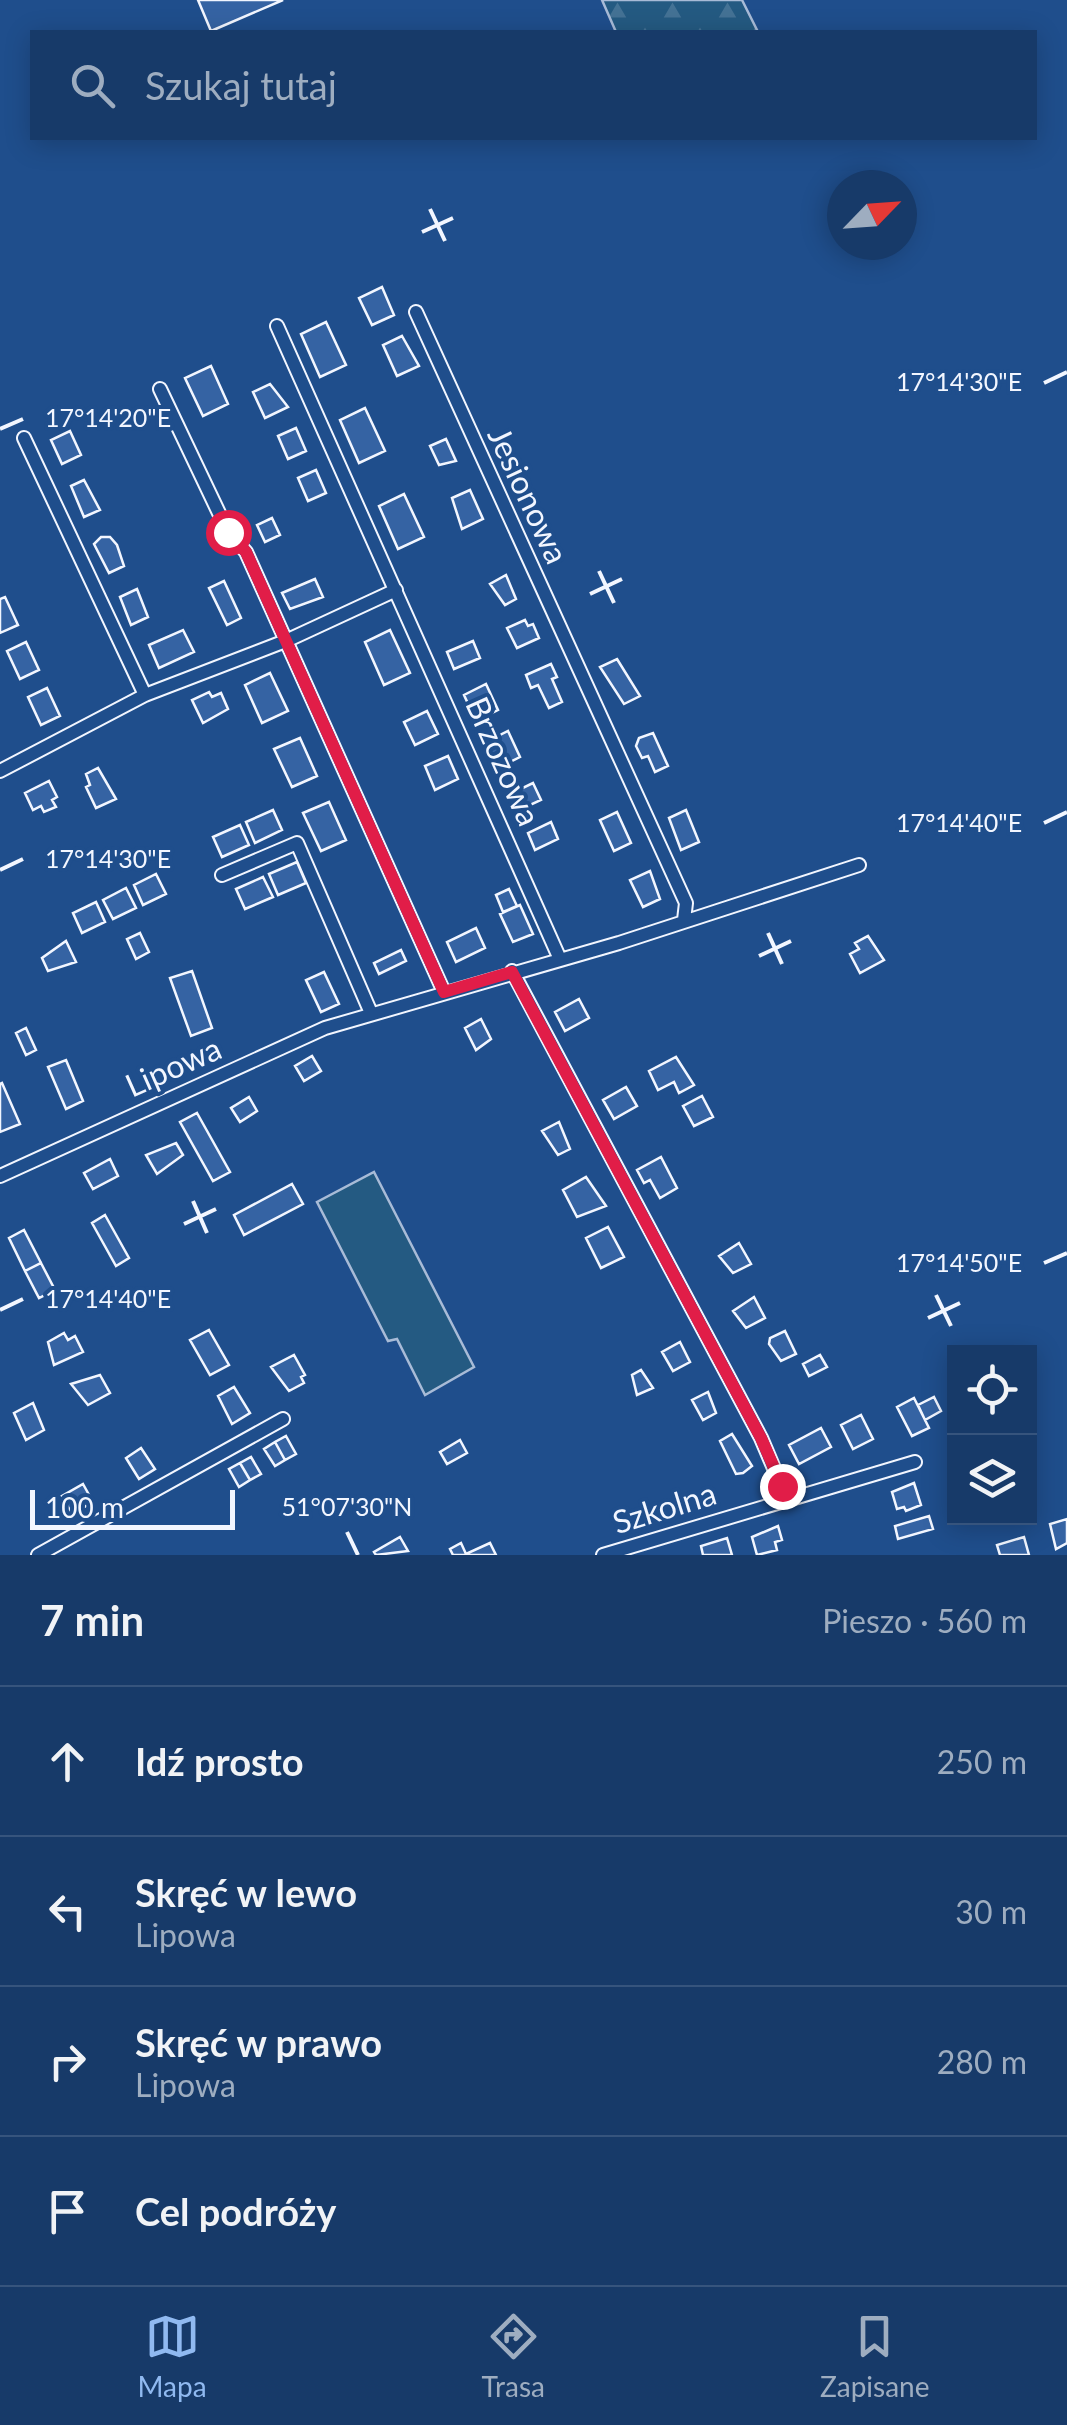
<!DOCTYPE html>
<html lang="pl">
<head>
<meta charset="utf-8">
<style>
  :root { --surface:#173a69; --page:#20416f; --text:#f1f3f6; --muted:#9eadc0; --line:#36547d; --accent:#90b9f0 }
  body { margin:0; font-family:Lato,sans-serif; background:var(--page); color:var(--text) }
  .controls { position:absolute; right:30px; bottom:30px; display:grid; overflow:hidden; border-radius:0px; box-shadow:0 5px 25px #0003 }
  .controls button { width:90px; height:90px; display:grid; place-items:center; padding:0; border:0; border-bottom:2px solid var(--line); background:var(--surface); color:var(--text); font:50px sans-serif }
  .compass { position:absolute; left:827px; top:170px; width:90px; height:90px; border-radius:50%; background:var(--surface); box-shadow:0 5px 25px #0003; rotate:65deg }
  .scale { position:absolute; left:30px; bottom:25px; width:205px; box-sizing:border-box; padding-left:10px; border:5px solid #f2f6ff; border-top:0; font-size:28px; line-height:35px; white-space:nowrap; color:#f2f6ff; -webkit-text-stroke:8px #1f4e8c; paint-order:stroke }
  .stop { position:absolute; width:30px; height:30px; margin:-22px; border:8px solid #e11d48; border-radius:50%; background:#fff }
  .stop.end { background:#e11d48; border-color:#fff; box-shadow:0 2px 10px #0008 }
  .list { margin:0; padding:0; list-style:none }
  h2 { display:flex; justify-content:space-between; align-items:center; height:130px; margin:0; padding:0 40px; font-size:42px }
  h2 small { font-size:32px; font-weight:400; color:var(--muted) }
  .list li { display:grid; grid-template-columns:65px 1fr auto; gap:30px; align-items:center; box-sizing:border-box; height:150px; padding:0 40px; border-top:2px solid var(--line) }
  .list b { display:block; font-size:38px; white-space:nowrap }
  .list p { margin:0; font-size:32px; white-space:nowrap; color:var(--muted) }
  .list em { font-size:32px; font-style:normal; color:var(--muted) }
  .icon { flex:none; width:55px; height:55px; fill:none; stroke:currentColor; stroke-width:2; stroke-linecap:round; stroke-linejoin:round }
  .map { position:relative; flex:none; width:1067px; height:1555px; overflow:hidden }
  .search { position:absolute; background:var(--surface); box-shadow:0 5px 25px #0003; left:30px; right:30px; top:30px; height:110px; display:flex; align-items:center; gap:25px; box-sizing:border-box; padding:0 35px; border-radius:0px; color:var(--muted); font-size:38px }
  .sheet { height:730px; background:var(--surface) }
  nav { display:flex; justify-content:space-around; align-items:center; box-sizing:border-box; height:140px; border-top:2px solid var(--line); background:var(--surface); font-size:28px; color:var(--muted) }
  nav a { display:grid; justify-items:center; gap:5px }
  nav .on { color:var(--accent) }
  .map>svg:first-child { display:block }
  .grass { fill:#245a82; stroke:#a8bbd7; stroke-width:2.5 }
  .forest { fill:url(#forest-firs); stroke:#a8bbd7; stroke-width:2.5 }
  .building { fill:#3563a3; stroke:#f2f6ff; stroke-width:2.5 }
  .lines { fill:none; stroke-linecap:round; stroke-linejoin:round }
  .minor-casing { stroke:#f2f6ff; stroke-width:16 }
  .minor { stroke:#1f4e8c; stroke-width:12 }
  .route { stroke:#e11d48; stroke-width:12 }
  .ticks { fill:none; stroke:#f2f6ff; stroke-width:4 }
  .labels { text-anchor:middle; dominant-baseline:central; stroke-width:8; stroke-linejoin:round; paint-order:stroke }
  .street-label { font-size:32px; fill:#f2f6ff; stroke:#1f4e8c }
  .ticks-label { font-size:25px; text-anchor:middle; fill:#f2f6ff; stroke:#1f4e8c; stroke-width:8; stroke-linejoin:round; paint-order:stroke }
</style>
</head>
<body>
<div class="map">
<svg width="1067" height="1555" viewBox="0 0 1067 1555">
  <defs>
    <pattern id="forest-firs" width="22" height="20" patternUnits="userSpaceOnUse" patternTransform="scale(2.5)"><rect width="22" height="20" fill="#245a82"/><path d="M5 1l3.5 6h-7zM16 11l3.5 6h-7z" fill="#447295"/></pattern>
  </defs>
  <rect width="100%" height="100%" fill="#1f4e8c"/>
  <path class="grass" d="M374 1172 474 1367 425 1395 397 1339 388 1341 317 1202Z"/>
  <path class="forest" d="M602 0H742L758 32H616Z"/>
  <path class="building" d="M198 0H283L211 31Z
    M382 287 394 315 372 325 359 298Z
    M326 322 346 365 320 377 301 334Z
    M402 336 419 366 397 376 383 345Z
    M211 366 228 404 203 416 185 378Z
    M270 384 288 407 265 418 253 392Z
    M365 408 385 451 359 463 340 420Z
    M296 428 306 451 288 459 278 436Z
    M70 431 81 455 62 464 51 440Z
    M446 439 456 461 439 465 430 446Z
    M316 470 326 493 308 501 298 478Z
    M84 480 100 510 84 517 71 486Z
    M470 490 483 519 462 529 452 498Z
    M404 494 424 537 398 549 379 506Z
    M272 518 280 535 265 542 257 525Z
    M101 537H110L117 545 124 566 109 573 94 544Z
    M506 575 516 599 505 605 490 584Z
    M315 579 323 597 290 609 282 593Z
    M224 581 241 618 227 625 209 588Z
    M137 589 148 617 131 625 120 597Z
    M5 597 18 625 0 633V599Z
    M525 620 528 626 533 624 539 638 517 648 507 628Z
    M183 630 194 652 159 668 149 645Z
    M390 630 410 673 384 685 365 642Z
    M473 641 480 658 454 669 447 652Z
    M26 642 39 670 20 679 7 651Z
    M617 659 640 696 624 704 600 667Z
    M551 664 557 677 552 679 562 702 549 708 538 685 531 688 526 675Z
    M270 673 288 711 262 723 245 685Z
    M486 684 498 710 476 721 464 695Z
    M47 688 60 716 41 725 28 697Z
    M209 692 212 697 221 693 228 709 203 723 192 700Z
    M427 711 438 734 415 745 404 722Z
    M508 731 520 757 498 768 486 742Z
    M653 733 668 766 655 772 648 756 642 758 636 746 639 738Z
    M300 738 317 776 292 787 274 749Z
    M448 756 458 779 435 790 425 766Z
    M98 768 116 799 96 808 86 787 90 785 86 774Z
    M49 781 57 797 52 800 56 807 44 812 41 806 33 810 25 793Z
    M533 783 541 800 517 811 510 794Z
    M329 802 346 840 321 851 303 813Z
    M273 810 282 830 255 843 246 822Z
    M686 810 699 842 681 850 669 818Z
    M617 812 631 843 614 851 600 820Z
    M551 822 558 839 535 850 528 833Z
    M240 825 249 845 222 857 213 837Z
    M297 862 306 883 278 895 269 874Z
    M650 871 660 899 643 907 630 880Z
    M156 874 166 894 143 905 134 885Z
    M263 877 273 897 245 909 236 889Z
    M126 888 136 908 113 919 103 900Z
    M509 889 517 906 503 912 496 895Z
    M96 902 105 922 82 933 73 913Z
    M520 905 533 934 513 942 500 914Z
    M476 928 485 948 456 962 447 942Z
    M140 933 149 952 136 959 127 939Z
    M868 936 884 960 860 973 850 954 859 949 855 943Z
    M66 941 76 962 48 971 42 958Z
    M401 950 406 961 379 974 374 963Z
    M192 971 212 1028 191 1036 170 978Z
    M324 972 339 1004 321 1012 306 980Z
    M579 999 589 1018 565 1031 555 1012Z
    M481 1019 491 1039 476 1050 465 1028Z
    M26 1028 36 1050 26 1055 16 1033Z
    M312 1056 321 1071 304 1081 295 1066Z
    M676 1057 694 1085 679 1093 674 1082 658 1090 649 1071Z
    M66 1060 83 1101 66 1109 48 1067Z
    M2 1083 20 1124 0 1132V1084Z
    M626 1087 637 1106 614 1119 603 1100Z
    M702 1096 713 1117 694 1126 683 1106Z
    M249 1097 257 1111 240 1122 231 1108Z
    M197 1113 230 1172 213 1181 180 1122Z
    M559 1122 570 1149 558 1155 542 1131Z
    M176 1143 183 1155 157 1174 146 1155Z
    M661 1157 677 1188 660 1198 650 1180 644 1183 637 1170Z
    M110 1159 118 1176 93 1189 84 1173Z
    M586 1177 606 1206 577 1217 563 1190Z
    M292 1184 303 1204 244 1235 234 1215Z
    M105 1215 129 1258 116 1266 92 1223Z
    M608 1227 624 1257 601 1268 586 1238Z
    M24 1230 41 1263 25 1271 9 1238Z
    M739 1243 751 1264 733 1273 719 1256Z
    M41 1263 55 1290 39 1298 25 1271Z
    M754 1297 765 1318 746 1328 733 1311Z
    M209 1330 229 1365 210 1375 190 1340Z
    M785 1331 796 1354 781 1361 769 1344 770 1338Z
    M64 1333 68 1340 75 1336 83 1352 54 1365 48 1342Z
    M680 1342 690 1362 673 1371 662 1352Z
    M294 1355 305 1375 301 1377 304 1383 289 1391 271 1367Z
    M820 1355 827 1367 809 1376 803 1364Z
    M641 1370 653 1388 637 1395 632 1375Z
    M100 1375 110 1393 88 1405 71 1384Z
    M234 1387 250 1413 232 1424 218 1396Z
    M708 1392 716 1413 703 1420 692 1400Z
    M934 1397 941 1411 925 1420 918 1405Z
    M914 1398 929 1428 912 1436 897 1407Z
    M33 1403 44 1430 26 1440 14 1413Z
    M861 1415 873 1439 853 1449 841 1425Z
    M821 1428 831 1447 799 1464 789 1445Z
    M732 1434 752 1466 743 1473 736 1474 720 1441Z
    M286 1436 296 1454 285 1460 275 1442Z
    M460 1440 467 1453 447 1464 440 1452Z
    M275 1442 285 1460 275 1466 264 1449Z
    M141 1448 155 1469 139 1479 126 1458Z
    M251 1457 261 1474 250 1480 240 1463Z
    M240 1463 250 1480 239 1487 229 1469Z
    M914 1483 921 1505 906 1511 904 1507 897 1509 892 1492Z
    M83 1484 93 1502 72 1514 62 1496Z
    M929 1516 933 1529 898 1539 895 1526Z
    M1067 1519V1543L1056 1549 1050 1524Z
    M778 1526 782 1540 775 1542 777 1550 757 1555 752 1537Z
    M400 1537 408 1551 376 1555 374 1552Z
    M1024 1537 1029 1555H1000L997 1545Z
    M727 1538 732 1555H703L701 1546Z
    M461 1543 466 1554 490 1543 496 1555H453L450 1549Z"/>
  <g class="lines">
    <defs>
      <path id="minor" d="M416 312 686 903 684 920
        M277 326 559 957
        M160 389 228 532 246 552 444 992
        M24 438 145 695
        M0 771 145 695 288 640 396 590
        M222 875 297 843 371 1013
        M512 971 761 1438 787 1499
        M0 1176 325 1028 619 943 859 865
        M38 1555 283 1419
        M603 1555 915 1462"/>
    </defs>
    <use href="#minor" class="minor-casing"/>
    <use href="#minor" class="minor"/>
  </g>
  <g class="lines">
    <path class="route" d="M228 532 246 552 444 992 512 972 761 1438 782 1486"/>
  </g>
  <path class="ticks" d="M430 209 445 241M422 232 453 218M1044 383 1067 372M0 429 23 419M599 571 614 603M590 594 622 579M1044 823 1067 812M0 870 23 859M768 933 782 964M759 956 791 941M193 1201 207 1233M184 1224 216 1209M1044 1263 1067 1253M936 1295 951 1326M0 1310 23 1299M928 1318 960 1303M347 1532 358 1555"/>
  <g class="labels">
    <g class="street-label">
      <text transform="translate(529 495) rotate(65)">Jesionowa</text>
      <text transform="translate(504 761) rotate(66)">Brzozowa</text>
      <text transform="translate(173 1066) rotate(-24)">Lipowa</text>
      <text transform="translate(664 1507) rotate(-17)">Szkolna</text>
    </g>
  </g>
  <g class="ticks-label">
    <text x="959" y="391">17°14'30"E</text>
    <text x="108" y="427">17°14'20"E</text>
    <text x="959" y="832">17°14'40"E</text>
    <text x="108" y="868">17°14'30"E</text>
    <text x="959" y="1272">17°14'50"E</text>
    <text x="108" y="1308">17°14'40"E</text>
    <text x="347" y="1516">51°07'30"N</text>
  </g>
</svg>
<div class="controls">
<button><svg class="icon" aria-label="locate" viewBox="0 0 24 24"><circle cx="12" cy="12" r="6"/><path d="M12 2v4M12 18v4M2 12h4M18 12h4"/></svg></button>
<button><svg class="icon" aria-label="layers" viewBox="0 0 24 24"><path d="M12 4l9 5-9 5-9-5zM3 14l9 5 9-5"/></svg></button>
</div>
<svg class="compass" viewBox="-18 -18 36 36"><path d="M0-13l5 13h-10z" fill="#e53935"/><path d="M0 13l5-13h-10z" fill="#9eadc0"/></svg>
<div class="scale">100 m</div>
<div class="stop" style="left:228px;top:532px"></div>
<div class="stop end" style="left:782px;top:1486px"></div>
<div class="search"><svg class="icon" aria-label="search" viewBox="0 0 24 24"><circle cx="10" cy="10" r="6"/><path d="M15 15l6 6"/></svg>Szukaj tutaj</div>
</div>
<section class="sheet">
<h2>7 min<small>Pieszo · 560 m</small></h2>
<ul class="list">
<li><svg class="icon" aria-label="ahead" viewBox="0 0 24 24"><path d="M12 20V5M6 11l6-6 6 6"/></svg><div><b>Idź prosto</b></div><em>250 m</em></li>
<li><svg class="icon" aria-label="left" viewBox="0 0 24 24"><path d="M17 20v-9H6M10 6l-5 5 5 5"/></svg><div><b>Skręć w lewo</b><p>Lipowa</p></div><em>30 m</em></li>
<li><svg class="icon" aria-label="right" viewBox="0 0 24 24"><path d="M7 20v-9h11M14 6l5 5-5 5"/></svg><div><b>Skręć w prawo</b><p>Lipowa</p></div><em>280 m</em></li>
<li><svg class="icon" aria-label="arrive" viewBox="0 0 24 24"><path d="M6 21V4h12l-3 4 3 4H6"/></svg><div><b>Cel podróży</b></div></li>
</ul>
</section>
<nav>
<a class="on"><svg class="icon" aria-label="map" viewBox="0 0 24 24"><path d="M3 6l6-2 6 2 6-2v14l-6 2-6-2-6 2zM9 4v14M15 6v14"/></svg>Mapa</a>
<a><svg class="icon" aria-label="directions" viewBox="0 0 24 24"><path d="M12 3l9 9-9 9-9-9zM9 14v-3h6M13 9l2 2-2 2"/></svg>Trasa</a>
<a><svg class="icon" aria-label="saved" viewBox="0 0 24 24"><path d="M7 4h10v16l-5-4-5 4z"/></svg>Zapisane</a>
</nav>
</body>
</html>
